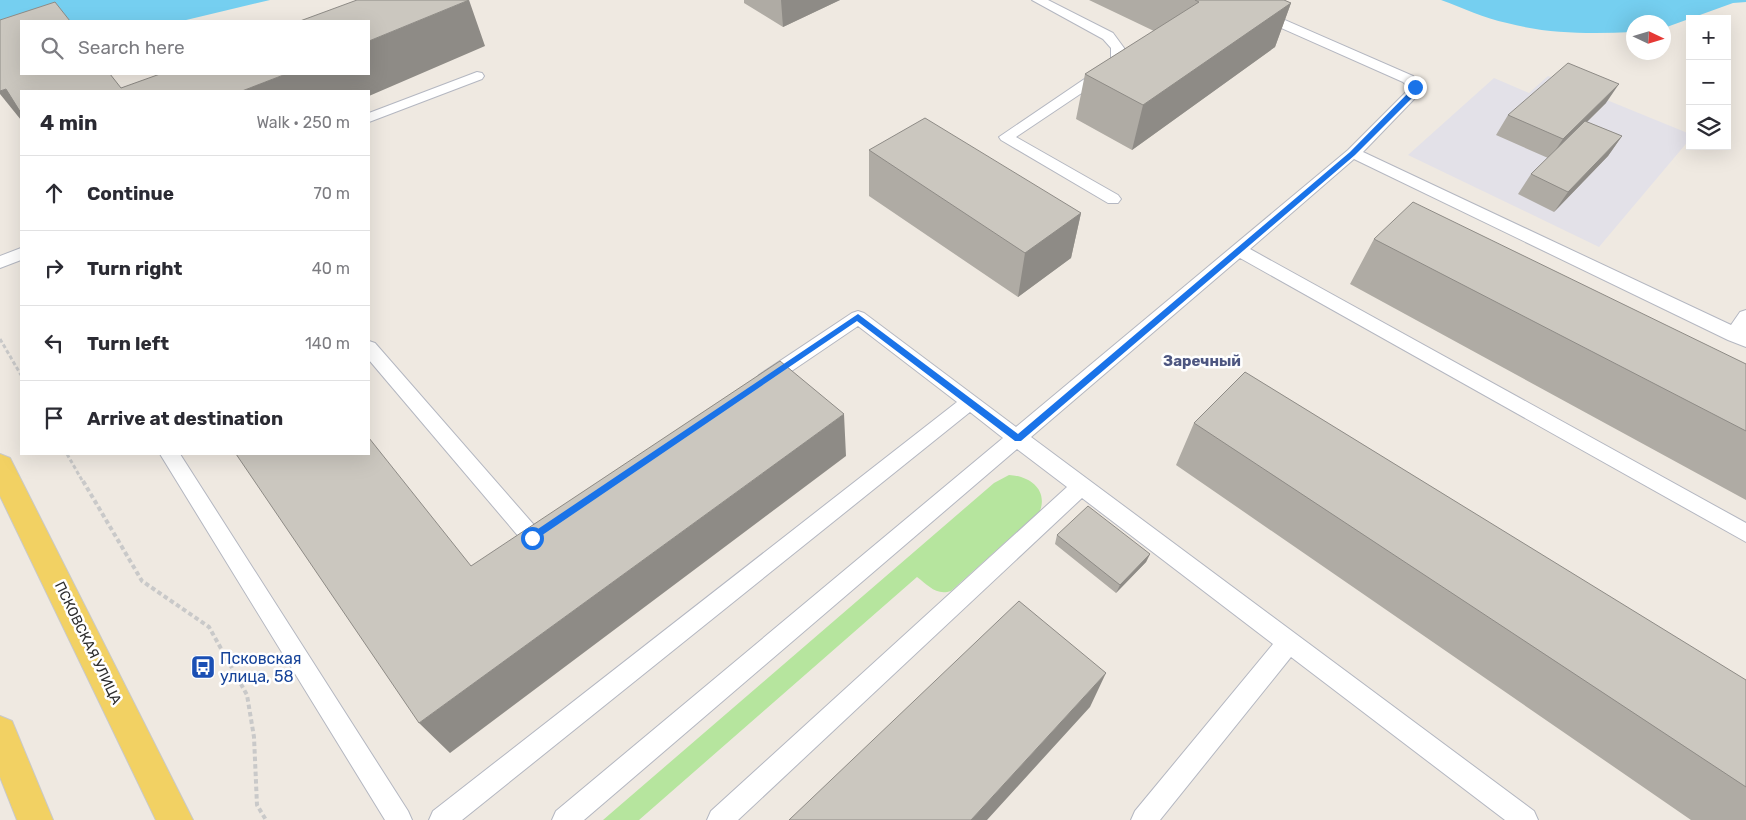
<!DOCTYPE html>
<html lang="en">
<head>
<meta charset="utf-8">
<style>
  :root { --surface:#fff; --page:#f7f7f7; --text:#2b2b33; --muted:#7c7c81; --line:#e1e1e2 }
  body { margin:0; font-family:Rubik,sans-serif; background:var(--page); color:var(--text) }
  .controls { position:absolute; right:15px; top:15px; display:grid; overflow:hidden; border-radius:0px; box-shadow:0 5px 20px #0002 }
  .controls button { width:45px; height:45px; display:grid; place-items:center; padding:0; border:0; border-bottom:1px solid var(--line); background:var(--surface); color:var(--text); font:25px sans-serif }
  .compass { position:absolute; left:1626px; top:15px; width:45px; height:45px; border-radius:50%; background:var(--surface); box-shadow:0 5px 20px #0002; rotate:94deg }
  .stop { position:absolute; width:15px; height:15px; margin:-11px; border:4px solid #1a73e8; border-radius:50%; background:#fff }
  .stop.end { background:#1a73e8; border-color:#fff; box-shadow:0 1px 5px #0008 }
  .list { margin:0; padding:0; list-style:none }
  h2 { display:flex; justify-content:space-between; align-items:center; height:65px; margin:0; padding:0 20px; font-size:21px }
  h2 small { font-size:16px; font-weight:400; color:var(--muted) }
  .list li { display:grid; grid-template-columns:32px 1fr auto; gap:15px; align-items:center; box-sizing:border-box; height:75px; padding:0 20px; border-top:1px solid var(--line) }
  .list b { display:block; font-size:19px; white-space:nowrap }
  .list em { font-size:16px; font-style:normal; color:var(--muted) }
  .icon { flex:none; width:28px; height:28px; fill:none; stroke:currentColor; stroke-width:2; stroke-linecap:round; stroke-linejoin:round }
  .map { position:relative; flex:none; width:1746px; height:820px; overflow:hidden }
  .search { position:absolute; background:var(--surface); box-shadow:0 5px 20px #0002; left:20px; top:20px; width:350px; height:55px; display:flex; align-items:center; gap:12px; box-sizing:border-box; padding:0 18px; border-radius:0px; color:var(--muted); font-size:19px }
  .panel { position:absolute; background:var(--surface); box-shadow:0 5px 20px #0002; left:20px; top:90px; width:350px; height:365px; border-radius:0px }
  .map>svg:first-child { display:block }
  .industrial { fill:#e3e1e8 }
  .green { fill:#b6e59e }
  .water { fill:#75cff0 }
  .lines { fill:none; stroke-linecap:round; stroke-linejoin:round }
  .service-casing { stroke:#b4b7c1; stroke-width:2 }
  .primary-casing { stroke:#c9c9c9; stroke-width:2 }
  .path-far1 { stroke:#c9c9c9; stroke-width:3; stroke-dasharray:4 2.5; stroke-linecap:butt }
  .path { stroke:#c9c9c9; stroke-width:4; stroke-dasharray:4.5 3; stroke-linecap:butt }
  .service { fill:#fff; fill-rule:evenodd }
  .primary { fill:#f2d163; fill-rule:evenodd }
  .wall { fill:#afaba4 }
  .shaded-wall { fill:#8e8b86 }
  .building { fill:#cbc7bf; stroke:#8e8b86 }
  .route { fill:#1a73e8 }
  .labels { text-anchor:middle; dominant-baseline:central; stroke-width:5; stroke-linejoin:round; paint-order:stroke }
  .street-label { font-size:14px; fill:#2e2e2e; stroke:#fff }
  .neighbourhood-label { font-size:15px; font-weight:bold; fill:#4d5680; stroke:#fff }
  .near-transit-label { font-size:16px; fill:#164399; stroke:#fff; text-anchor:start }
</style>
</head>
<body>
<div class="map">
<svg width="1746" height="820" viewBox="0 0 1746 820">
  <rect width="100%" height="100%" fill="#efe9e1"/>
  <path class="industrial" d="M1548 76 1690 134V139L1599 247 1408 155 1494 78 1529 93Z"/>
  <path class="green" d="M1009 475C1029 476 1048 489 1040 511L951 591C936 596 928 585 917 577L639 820H603L994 483Z"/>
  <path class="water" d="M0 0H270L182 21H21L0 43Z
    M1441 0H1746V2L1733 3 1664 28V22H1634L1633 32C1591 34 1548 34 1507 23 1484 18 1463 8 1441 0Z"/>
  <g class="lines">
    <defs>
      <path id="service" d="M1032 0H1048L1113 33 1124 48V63L1122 66 1016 137 1118 195 1121 199 1118 203H1108L1001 140 999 137 1111 61V48L1103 39Z
        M1223 0H1239L1413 76 1422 87 1419 94 1363 152 1731 325 1740 312 1746 310V347L1728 340 1354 159 1250 249 1746 523V542L1240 258 1031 437 1534 811 1538 820H1505L1291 657 1160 820H1131L1135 811 1273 644 1082 498 738 820H707L711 811 1067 487 1017 449 584 820H552L556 811 1003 438 970 412 462 820H429L433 811 957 402 858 326 771 385 765 387 759 385 756 380 759 375 852 313 858 311 864 313 1016 427 1348 150 1406 92 1408 87 1403 82 1225 3Z
        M477 72 482 73 484 76 482 79 369 122V113Z
        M21 248V260L0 268V256Z
        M369 341 375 343 534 525 545 520 552 523 555 529 552 535 532 547 525 544 369 360Z
        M160 454H180L408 811 412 820H385Z"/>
      <path id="primary" d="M0 454 10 458 193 820H156L0 496Z
        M0 716 12 721 53 820H17L0 777Z"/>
    </defs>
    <use href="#service" class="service-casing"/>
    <use href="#primary" class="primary-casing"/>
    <path class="path-far1" d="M0 339 21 375
      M67 454 83 482"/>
    <path class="path" d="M83 481 142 581 209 627 247 695 254 737 257 805 266 820"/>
    <use href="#service" class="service"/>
    <use href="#primary" class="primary"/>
  </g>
  <path class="wall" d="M744 0H840L783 27 744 3Z
    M1089 0H1284L1291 3 1275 47 1132 150 1076 119 1085 74 1154 31Z
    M1606 103 1587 122 1622 136 1608 156 1554 212 1518 194 1531 174 1548 158 1496 135 1508 115Z
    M869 150 1081 213 1071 258 1018 297 869 196Z
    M1374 239 1746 364V500L1350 284Z
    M1194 423 1746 680V820H1691L1176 465Z
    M1057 535 1150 554 1146 562 1116 593 1055 544Z"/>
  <path class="shaded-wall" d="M469 0 485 46 369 96V91H242L286 74H369V41Z
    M781 0H840L783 27Z
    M1291 3 1275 47 1132 150 1143 105Z
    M1619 84 1606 103 1550 158 1563 139Z
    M6 89 21 108V120L0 94V91Z
    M1622 136 1608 156 1554 212 1568 192Z
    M1081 213 1071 258 1018 297 1025 253Z
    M844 414 846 456 450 753 419 723Z
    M1150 554 1146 562 1116 593 1120 585Z
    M1106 673 1090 707 987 820H971Z"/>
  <path class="building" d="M357 0H469L369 41V21H300Z
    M1195 0H1284L1291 3 1143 105 1085 74 1199 2Z
    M55 2 70 21H21V74H110L121 88 160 74H286L242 91H21V113L6 89 0 91V20Z
    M1568 63 1619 84 1563 139 1508 115Z
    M925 118 1081 213 1025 253 869 150Z
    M1585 121 1622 136 1568 192 1531 174Z
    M1413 202 1746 364V431L1374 239Z
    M780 361 844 414 419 723 236 454H369V438L471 566Z
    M1245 372 1746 680V787L1194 423Z
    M1088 506 1150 554 1120 585 1057 535Z
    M1019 601 1106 673 971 820H789Z"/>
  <path class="route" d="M1415 86 1418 87 1414 96 1355 155 1021 441H1015L857 321 535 540H529V535L858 314 1018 434 1350 152Z"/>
  <defs>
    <symbol id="bus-square" viewBox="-11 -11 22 22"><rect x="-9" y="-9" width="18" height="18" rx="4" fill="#1a4fb4" stroke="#fff"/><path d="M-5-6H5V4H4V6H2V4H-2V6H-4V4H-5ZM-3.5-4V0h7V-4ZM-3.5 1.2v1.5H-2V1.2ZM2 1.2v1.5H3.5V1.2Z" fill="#fff"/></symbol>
  </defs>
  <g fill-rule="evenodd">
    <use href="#bus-square" x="189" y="653" width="28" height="28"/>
  </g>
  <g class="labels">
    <g class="street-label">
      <text transform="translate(88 643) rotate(64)">ПСКОВСКАЯ УЛИЦА</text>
    </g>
    <g class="neighbourhood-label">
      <text x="1202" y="361">Заречный</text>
    </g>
    <g class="near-transit-label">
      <text x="220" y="658">Псковская<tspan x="220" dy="18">улица, 58</tspan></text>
    </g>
  </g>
</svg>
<div class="controls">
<button>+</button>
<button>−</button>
<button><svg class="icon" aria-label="layers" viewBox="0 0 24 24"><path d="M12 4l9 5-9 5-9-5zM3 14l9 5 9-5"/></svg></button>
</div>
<svg class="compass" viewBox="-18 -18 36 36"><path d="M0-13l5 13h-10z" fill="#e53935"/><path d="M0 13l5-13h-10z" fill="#7c7c81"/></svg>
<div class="stop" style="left:532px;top:538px"></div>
<div class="stop end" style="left:1415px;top:87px"></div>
<div class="search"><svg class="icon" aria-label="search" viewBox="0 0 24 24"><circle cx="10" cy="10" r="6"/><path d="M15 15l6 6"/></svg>Search here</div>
<section class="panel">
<h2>4 min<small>Walk · 250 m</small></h2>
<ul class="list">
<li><svg class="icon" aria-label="ahead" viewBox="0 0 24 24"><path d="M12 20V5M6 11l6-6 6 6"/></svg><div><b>Continue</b></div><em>70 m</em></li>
<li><svg class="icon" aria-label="right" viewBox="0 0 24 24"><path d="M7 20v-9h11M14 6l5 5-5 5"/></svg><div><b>Turn right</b></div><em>40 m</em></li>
<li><svg class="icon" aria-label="left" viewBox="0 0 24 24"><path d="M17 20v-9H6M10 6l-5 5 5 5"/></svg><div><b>Turn left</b></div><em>140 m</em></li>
<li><svg class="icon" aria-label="arrive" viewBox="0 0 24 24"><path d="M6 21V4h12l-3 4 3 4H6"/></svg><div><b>Arrive at destination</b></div></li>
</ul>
</section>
</div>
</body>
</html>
